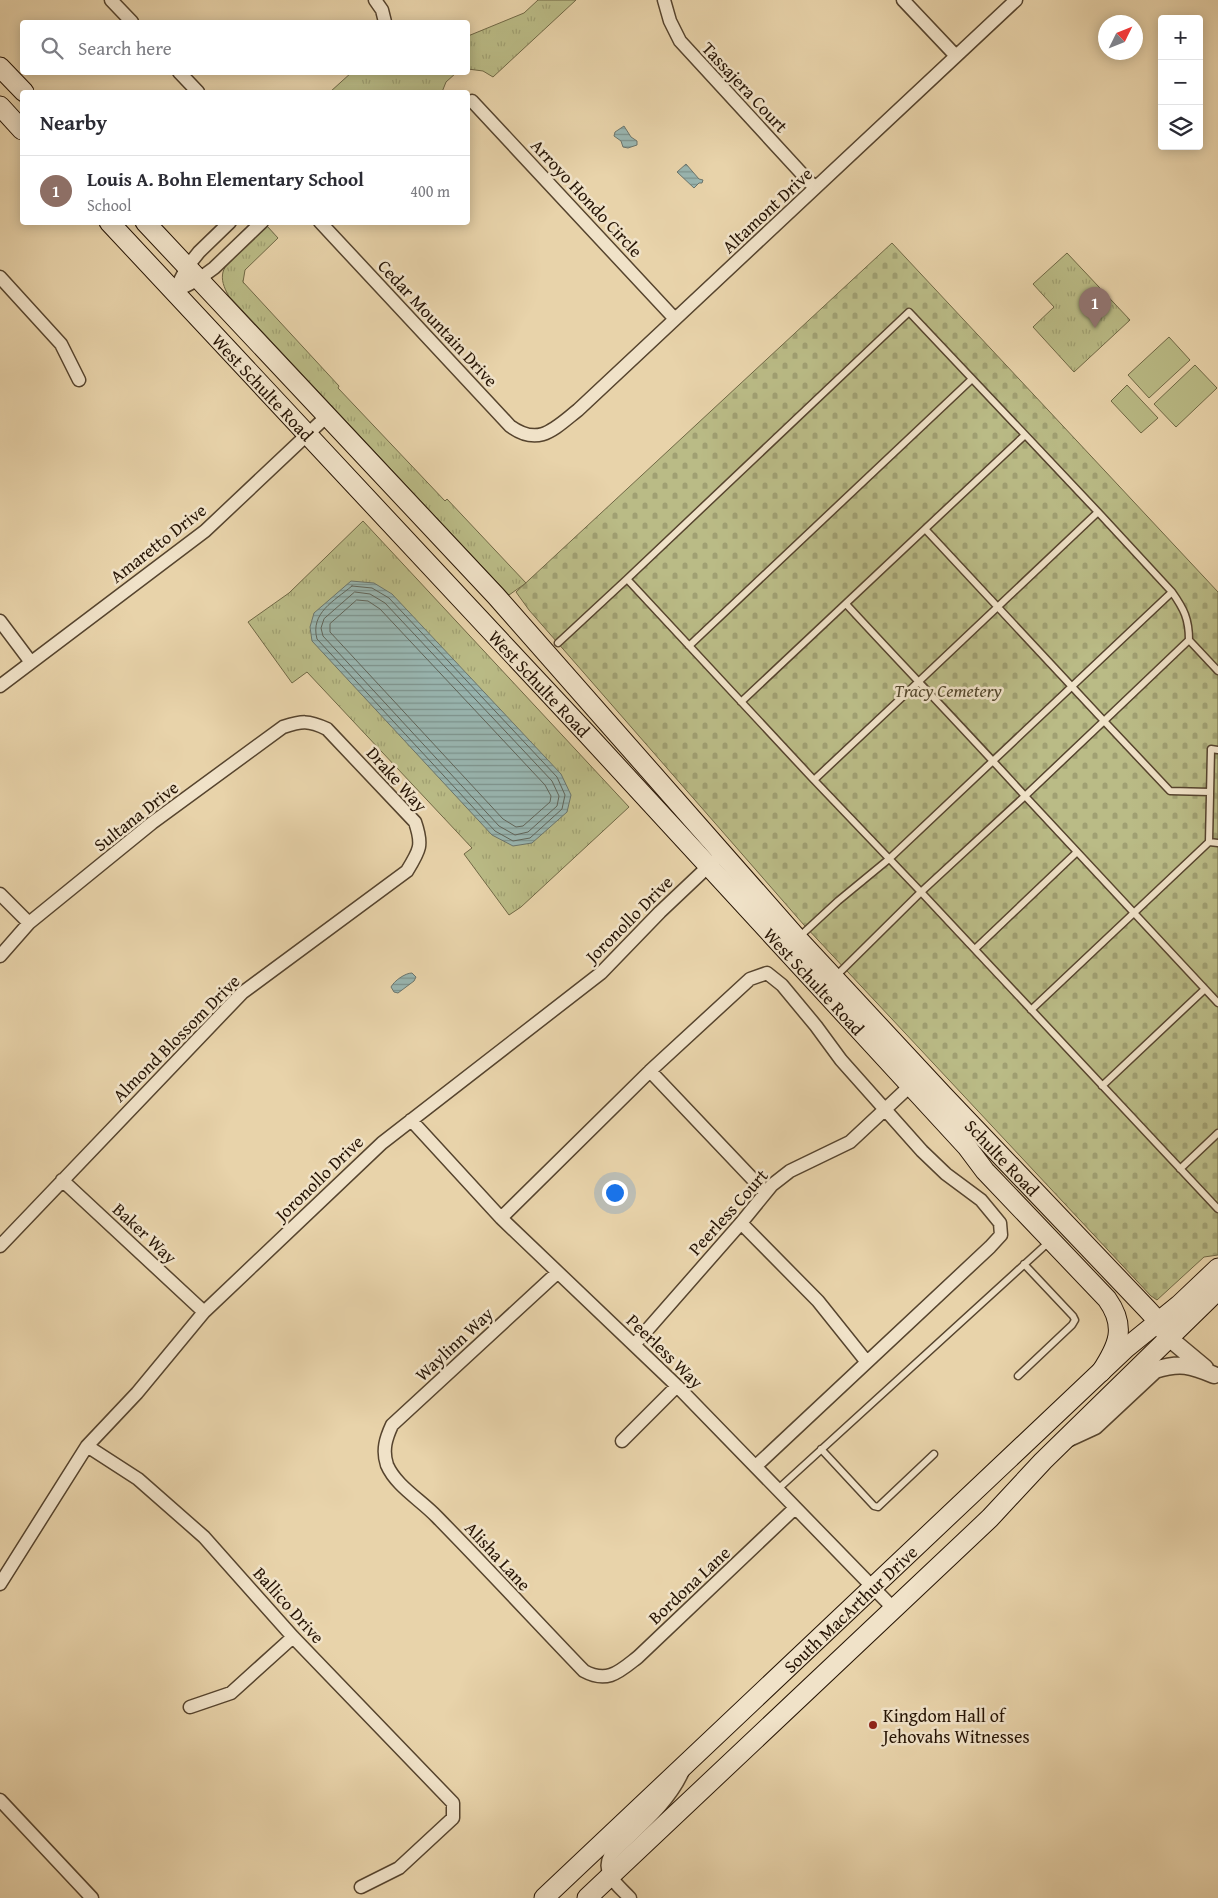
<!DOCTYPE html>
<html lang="en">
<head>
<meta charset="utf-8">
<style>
  :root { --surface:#fff; --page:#f2f2f3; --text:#2b2b33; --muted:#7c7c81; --line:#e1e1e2; --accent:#8f2418 }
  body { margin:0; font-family:"Gentium Book Plus",serif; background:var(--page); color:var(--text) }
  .controls { position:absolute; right:15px; top:15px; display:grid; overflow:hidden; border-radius:5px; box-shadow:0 2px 12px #0003 }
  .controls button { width:45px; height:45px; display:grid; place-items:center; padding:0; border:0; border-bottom:1px solid var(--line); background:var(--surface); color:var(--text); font:25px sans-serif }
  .compass { position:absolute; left:1098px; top:15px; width:45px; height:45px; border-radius:50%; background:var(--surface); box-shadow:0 2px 12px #0003; rotate:47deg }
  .you { position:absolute; left:614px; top:1192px; width:18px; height:18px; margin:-12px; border:4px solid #fff; border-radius:50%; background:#1a73e8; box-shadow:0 0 0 8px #1a73e833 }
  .badge { display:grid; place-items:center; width:32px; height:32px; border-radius:50%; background:var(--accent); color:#fff; font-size:16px; font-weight:700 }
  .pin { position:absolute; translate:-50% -41px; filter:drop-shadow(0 1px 2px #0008) }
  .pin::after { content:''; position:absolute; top:26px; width:18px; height:15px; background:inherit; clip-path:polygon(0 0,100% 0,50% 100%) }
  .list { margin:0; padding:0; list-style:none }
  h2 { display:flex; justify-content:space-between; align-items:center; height:65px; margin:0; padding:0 20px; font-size:21px }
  h2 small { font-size:16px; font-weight:400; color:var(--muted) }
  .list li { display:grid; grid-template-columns:32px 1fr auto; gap:15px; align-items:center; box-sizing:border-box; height:70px; padding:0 20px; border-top:1px solid var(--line) }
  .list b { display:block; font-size:19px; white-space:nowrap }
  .list p { margin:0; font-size:16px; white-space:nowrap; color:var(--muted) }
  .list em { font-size:16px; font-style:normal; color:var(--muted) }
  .icon { flex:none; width:28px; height:28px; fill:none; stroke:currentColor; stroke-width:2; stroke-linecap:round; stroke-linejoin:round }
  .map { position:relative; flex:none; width:1218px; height:1898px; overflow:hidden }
  .search { position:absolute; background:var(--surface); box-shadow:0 2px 12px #0003; left:20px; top:20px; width:450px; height:55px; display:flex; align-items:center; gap:12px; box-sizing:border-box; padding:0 18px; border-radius:5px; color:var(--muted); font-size:19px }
  .panel { position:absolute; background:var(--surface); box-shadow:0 2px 12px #0003; left:20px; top:90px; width:450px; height:135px; border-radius:5px }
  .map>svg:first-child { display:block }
  .grass { fill:url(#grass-tufts); stroke:#706845 }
  .cemetery { fill:url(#cemetery-stones); stroke:#706845 }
  .garden { fill:#babb86; stroke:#706845 }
  .water { fill:url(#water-rules); stroke:#6b756c }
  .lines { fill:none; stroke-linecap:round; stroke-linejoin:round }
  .shore { stroke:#60655a; stroke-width:1 }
  .service-casing { stroke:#56442e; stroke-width:9 }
  .minor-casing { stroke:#56442e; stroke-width:15 }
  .tertiary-casing { stroke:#56442e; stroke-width:19 }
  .secondary-casing { stroke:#261404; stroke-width:21 }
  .service { stroke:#f0e2c8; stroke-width:6 }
  .minor { stroke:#f0e2c8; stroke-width:12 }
  .tertiary { stroke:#f0e2c8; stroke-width:16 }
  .secondary { stroke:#f0e2c8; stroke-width:19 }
  .poi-dot { fill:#8f2418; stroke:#f0e2c8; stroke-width:2 }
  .labels { text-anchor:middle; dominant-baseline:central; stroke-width:5; stroke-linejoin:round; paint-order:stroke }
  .street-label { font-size:18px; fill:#261404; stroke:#f0e2c8 }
  .park-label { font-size:18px; font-style:italic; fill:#52462b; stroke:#f0e2c8 }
  .poi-label { font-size:18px; fill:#261404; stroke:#f0e2c8; text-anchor:start }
</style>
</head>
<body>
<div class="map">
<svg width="1218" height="1898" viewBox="0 0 1218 1898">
  <defs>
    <pattern id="grass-tufts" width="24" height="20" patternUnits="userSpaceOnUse" patternTransform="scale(1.25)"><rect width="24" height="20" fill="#babb86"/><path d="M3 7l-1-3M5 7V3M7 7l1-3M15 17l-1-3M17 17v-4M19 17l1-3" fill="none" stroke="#a0a072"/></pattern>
    <pattern id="cemetery-stones" width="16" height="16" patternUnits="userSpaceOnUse" patternTransform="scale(1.25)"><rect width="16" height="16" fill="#babb86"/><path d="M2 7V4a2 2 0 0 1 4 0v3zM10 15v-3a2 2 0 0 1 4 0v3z" fill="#a0a072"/></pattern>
    <pattern id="water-rules" width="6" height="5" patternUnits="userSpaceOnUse" patternTransform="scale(1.25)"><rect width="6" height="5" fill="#99b6b1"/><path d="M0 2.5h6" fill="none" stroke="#7d938e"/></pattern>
  </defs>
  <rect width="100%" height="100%" fill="#e8d3aa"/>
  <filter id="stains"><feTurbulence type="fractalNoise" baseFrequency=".004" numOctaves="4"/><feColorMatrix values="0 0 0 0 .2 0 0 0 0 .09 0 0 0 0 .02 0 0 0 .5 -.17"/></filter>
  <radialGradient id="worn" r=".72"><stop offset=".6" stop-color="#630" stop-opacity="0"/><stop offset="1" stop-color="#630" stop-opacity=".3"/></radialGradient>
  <path class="grass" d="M538 0H576L493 77 483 71 468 69V36L524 13Z
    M352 72H456V73L446 82 442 92H330Z
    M267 226 278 238 245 270 243 282 339 386 338 388 445 501 447 499 526 583 509 595 228 295C224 287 221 280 223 272 225 262 258 235 267 226Z
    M1067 253 1130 320 1074 372 1033 327 1054 307 1033 284Z
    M363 521 629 807 521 907 509 915 464 854 472 848 307 672 292 683 248 622 289 593Z"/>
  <path class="cemetery" d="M892 243 1218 592V1255L1204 1257 1157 1300 1151 1296 804 925 529 610 516 592Z"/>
  <path class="garden" d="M1169 337 1190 360 1149 398 1128 375Z
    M1195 365 1217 388 1176 427 1154 404Z
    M1127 385 1158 418 1141 433 1111 401Z"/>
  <path class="water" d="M624 126 631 137 637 141V145L628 148 623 147 621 141 614 136 615 132Z
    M686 164 699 179 703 180 702 183H699L694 188 677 172Z
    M351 581 374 583 392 594 561 774 571 795 567 812 532 843 513 846 492 835 312 641 310 627 314 613Z
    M412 973 416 977 414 981 398 993 394 992 391 987C394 981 405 973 412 973Z"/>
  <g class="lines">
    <path class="shore" d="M352 586 372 588 389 598 557 777 565 795 562 809 530 838 513 841 495 831 317 639C310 613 334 601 352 586Z
      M355 592 370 594 385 603 552 781 559 796 557 806 528 832 515 835 499 826 323 636 321 628 324 619Z
      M357 600 368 601 380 609 545 785 551 796 550 802 523 826 516 827 503 819 330 632V624Z"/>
    <defs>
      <path id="service" d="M925 529 1104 721 1025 796 1218 1003
        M1172 592C1184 609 1189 619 1189 640
        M558 643 627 579
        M689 646 972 379
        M741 702 1025 435
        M1218 750 1211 749 1209 842 1218 843
        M814 780 627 579 909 312 1098 512
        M1210 792 1170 791 1104 721 1189 640 1218 671
        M798 938 838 901 889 859 1172 592 1098 512C1003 602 909 691 814 780L921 892 1025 796C966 731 905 668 846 604
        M975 949 1077 852
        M835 977 921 892 1218 1209
        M1031 1010 1209 842
        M1102 1086 1205 989
        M1180 1169 1218 1133
        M1018 1376 1072 1325 1075 1320 1073 1316 1024 1264
        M821 1449 874 1506 878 1507 934 1454
        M778 1489 1050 1241"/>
      <path id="minor" d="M111 0 132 22
        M375 0 382 10 385 22
        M664 0 670 21 680 41 815 188
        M903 0 956 56
        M179 72 198 92
        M472 101 675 319
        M320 222 510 426C539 447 554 429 578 410L1016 0
        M0 277 61 344 79 380
        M174 292 199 279 214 268 262 222
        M174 292 187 267 199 252 230 222
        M0 621 30 661
        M0 686 205 531 327 416
        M0 894 29 923
        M0 956 29 923 152 823 283 727C302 721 308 720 327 729L415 822C423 845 420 850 407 871L242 993 0 1246
        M650 1071 765 1192
        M411 1120 501 1218 677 1386 894 1609
        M62 1180 204 1312
        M501 1218 650 1071 750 979 767 973 782 985 816 1026 841 1060 922 1151 946 1174 981 1200 1000 1223 1001 1235 990 1247 756 1466
        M741 1223 818 1301 866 1361
        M557 1273 392 1425C386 1438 382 1450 387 1465 396 1486 421 1500 437 1517 487 1568 535 1620 584 1671 608 1684 620 1671 638 1657L795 1508
        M634 1345 741 1223 772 1185 790 1171 850 1142 910 1086
        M622 1441 677 1386
        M87 1446 138 1479 204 1537 293 1637 453 1803V1818L399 1868 361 1887
        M0 1584 87 1446 137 1393 204 1312 382 1143 601 973 660 912 714 861
        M190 1707 231 1693 293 1637
        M0 1800 92 1898
        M630 1898C619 1886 601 1874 610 1856 636 1829 668 1805 683 1771"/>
      <path id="tertiary" d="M1169 1338 1205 1368
        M1069 1438 1095 1426 1155 1370C1180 1362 1191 1365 1214 1375"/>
      <g id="secondary">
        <path d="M0 67 24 92"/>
        <path d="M0 106 22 130"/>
        <path id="s1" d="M109 222 588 735 967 1147 985 1171 1107 1299C1127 1327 1118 1346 1101 1372"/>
        <path id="s2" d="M145 222 496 596 797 938 943 1095 1147 1309 1158 1321 1169 1338"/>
        <path id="s3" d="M544 1898 1126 1348 1179 1305 1218 1268"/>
        <path d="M587 1898 990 1518 1043 1461 1218 1290"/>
      </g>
    </defs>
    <use href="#service" class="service-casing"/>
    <use href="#minor" class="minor-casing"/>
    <use href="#tertiary" class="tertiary-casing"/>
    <use href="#secondary" class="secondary-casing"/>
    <use href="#service" class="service"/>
    <use href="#minor" class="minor"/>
    <use href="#tertiary" class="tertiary"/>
    <use href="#secondary" class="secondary"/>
  </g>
  <circle class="poi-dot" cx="873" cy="1725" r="5"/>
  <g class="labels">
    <g class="street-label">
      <text transform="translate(745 87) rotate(47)">Tassajera Court</text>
      <text transform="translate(587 198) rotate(47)">Arroyo Hondo Circle</text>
      <text transform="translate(767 210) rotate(-43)">Altamont Drive</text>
      <text transform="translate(438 323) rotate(47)">Cedar Mountain Drive</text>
      <text stroke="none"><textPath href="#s1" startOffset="226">West Schulte Road</textPath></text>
      <text transform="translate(158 543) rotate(-38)">Amaretto Drive</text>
      <text stroke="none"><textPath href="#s1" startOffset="631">West Schulte Road</textPath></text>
      <text transform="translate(397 779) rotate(48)">Drake Way</text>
      <text transform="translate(136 816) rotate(-38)">Sultana Drive</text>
      <text transform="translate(629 919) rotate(-45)">Joronollo Drive</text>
      <text stroke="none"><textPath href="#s1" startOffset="1036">West Schulte Road</textPath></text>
      <text transform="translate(176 1038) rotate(-45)">Almond Blossom Drive</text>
      <text stroke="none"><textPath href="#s2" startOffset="1269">Schulte Road</textPath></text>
      <text transform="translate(319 1178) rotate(-44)">Joronollo Drive</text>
      <text transform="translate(728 1212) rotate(-48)">Peerless Court</text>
      <text transform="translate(145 1233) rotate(43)">Baker Way</text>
      <text transform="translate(454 1344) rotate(-43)">Waylinn Way</text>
      <text transform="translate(665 1351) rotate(44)">Peerless Way</text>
      <text transform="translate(498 1556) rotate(47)">Alisha Lane</text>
      <text transform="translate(689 1585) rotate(-43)">Bordona Lane</text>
      <text transform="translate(289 1605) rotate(48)">Ballico Drive</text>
      <text stroke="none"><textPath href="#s3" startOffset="421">South MacArthur Drive</textPath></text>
    </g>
    <g class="park-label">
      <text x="948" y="690">Tracy Cemetery</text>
    </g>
    <g class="poi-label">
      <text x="883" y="1715">Kingdom Hall of<tspan x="883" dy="21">Jehovahs Witnesses</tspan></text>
    </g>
  </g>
  <rect width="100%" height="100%" filter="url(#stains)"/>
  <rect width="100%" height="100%" fill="url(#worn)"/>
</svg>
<div class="controls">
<button>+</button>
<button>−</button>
<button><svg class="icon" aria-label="layers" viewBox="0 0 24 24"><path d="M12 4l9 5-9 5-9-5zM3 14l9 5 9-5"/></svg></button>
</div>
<svg class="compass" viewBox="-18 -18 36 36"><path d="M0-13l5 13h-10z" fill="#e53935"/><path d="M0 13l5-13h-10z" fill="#7c7c81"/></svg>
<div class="you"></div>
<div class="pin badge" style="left:1095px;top:328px;background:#8d6e63">1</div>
<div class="search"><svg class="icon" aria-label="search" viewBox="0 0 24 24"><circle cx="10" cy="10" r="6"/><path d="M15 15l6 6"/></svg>Search here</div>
<section class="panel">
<h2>Nearby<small></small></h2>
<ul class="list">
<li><span class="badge" style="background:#8d6e63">1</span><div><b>Louis A. Bohn Elementary School</b><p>School</p></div><em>400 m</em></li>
</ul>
</section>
</div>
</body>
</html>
